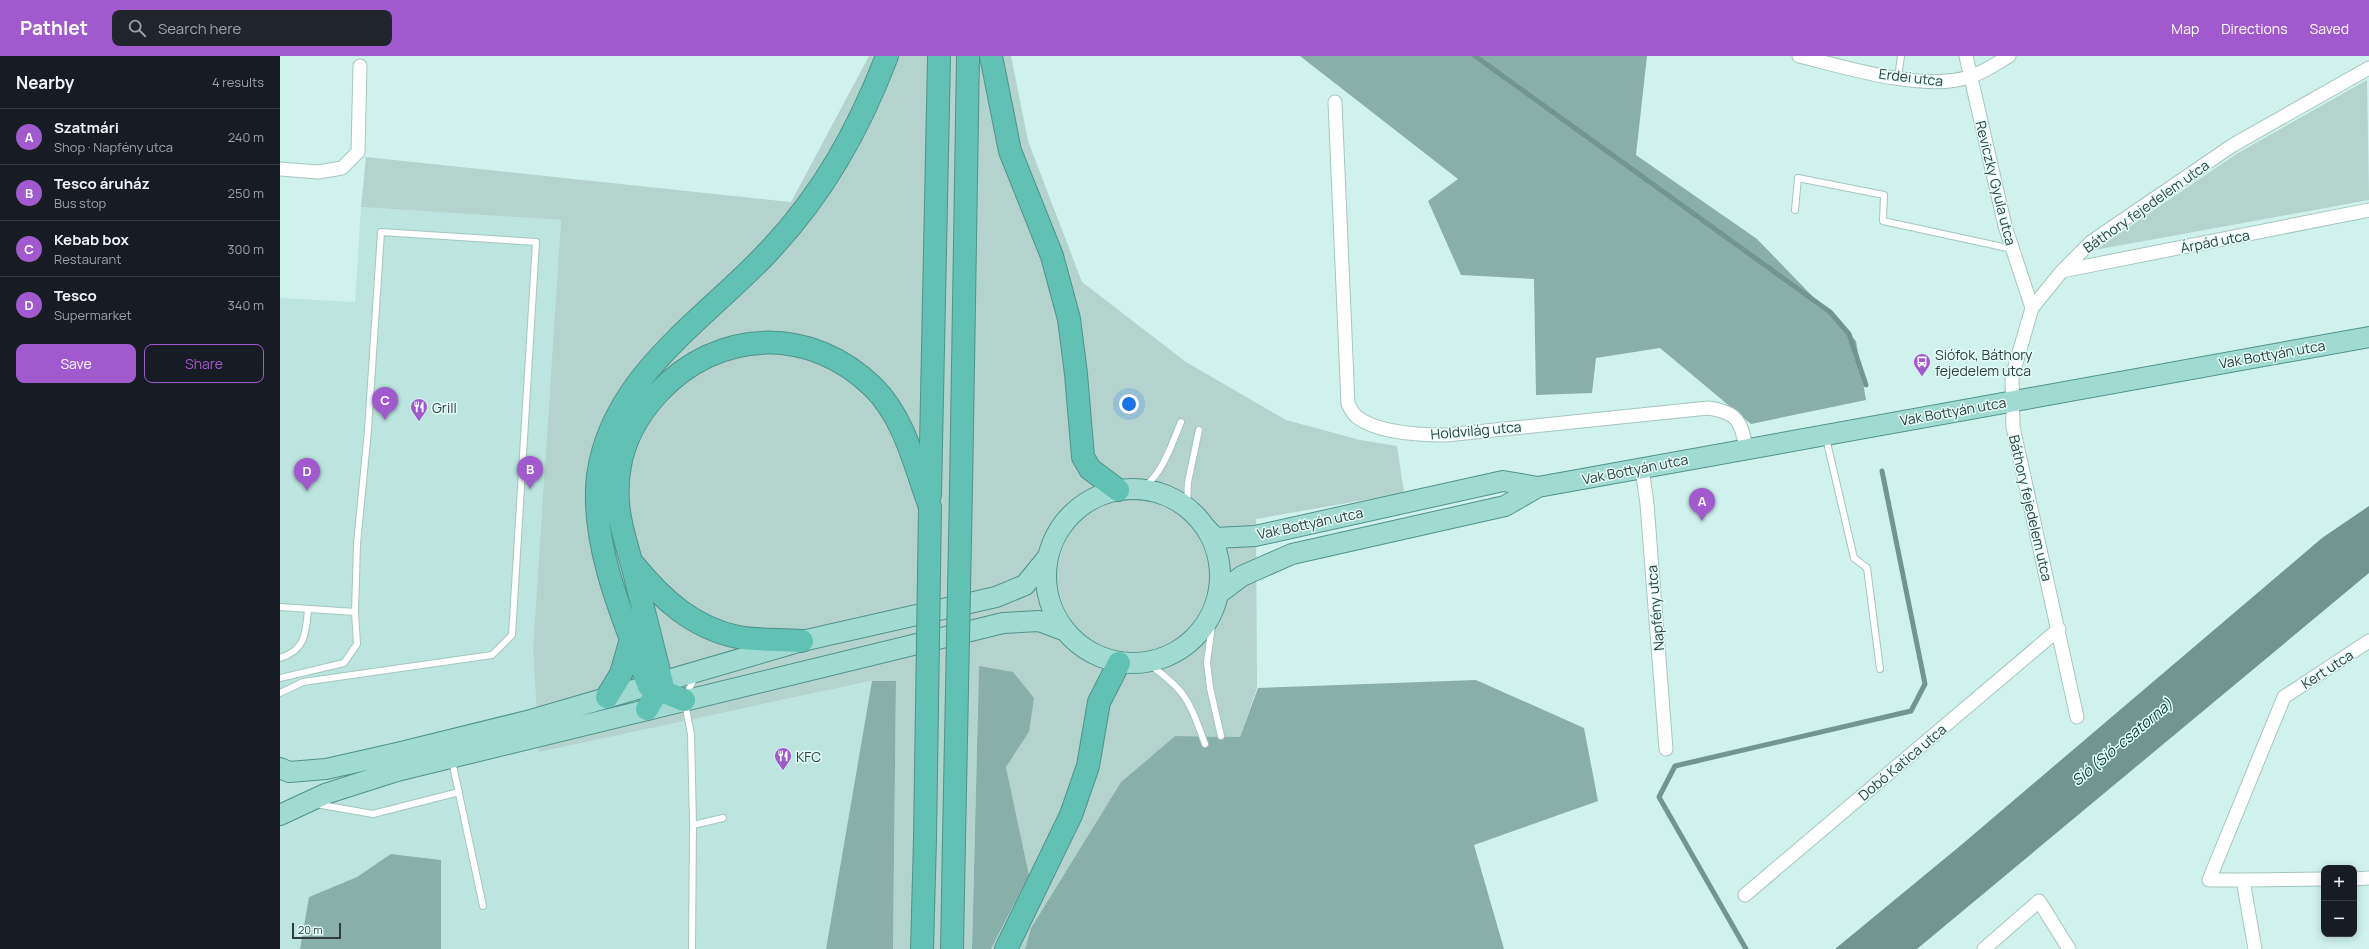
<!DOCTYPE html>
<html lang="en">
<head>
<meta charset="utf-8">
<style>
  :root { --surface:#171b24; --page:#20242c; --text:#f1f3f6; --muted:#9ea1a6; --line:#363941; --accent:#a05ace }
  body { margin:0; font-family:Manrope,sans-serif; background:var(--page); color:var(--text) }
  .controls { position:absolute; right:12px; bottom:12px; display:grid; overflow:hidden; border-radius:8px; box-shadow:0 2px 10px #0003 }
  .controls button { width:36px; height:36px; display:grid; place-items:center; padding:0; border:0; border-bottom:1px solid var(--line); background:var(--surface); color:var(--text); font:20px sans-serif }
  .scale { position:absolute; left:12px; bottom:10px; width:49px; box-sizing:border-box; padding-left:4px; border:2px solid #303e3b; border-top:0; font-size:11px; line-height:14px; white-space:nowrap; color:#303e3b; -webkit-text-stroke:3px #e3fef9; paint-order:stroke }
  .you { position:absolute; left:849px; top:348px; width:14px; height:14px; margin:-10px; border:3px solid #fff; border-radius:50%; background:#1a73e8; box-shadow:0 0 0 6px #1a73e833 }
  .badge { display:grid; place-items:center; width:26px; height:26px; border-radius:50%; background:var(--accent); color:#fff; font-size:13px; font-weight:700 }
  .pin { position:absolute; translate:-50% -33px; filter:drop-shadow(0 1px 2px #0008) }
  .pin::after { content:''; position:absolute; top:21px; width:14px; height:12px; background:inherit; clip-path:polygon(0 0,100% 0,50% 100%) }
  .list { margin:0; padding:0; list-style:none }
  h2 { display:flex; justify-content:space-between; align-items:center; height:52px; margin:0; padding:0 16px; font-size:17px }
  h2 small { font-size:13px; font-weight:400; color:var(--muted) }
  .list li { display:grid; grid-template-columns:26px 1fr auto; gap:12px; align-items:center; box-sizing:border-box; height:56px; padding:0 16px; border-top:1px solid var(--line) }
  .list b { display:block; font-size:15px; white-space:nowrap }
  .list p { margin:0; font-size:13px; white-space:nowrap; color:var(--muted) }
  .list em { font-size:13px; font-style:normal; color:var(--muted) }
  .actions { display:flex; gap:8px; padding:12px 16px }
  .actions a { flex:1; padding:9px 0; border:1px solid var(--accent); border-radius:8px; text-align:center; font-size:14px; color:var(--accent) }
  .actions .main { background:var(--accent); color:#fff }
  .icon { flex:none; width:22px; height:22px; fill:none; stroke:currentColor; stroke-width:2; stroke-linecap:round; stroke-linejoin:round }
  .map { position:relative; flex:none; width:2089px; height:893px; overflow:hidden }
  header { display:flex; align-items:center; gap:24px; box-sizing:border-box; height:56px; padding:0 20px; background:var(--accent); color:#fff }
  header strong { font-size:19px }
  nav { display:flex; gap:22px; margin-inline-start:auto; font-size:14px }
  .search { width:280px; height:36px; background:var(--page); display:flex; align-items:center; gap:10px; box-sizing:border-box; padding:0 14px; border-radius:8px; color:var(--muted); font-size:15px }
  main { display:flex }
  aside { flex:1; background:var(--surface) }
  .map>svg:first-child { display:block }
  .built { fill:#bbe5de }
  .green { fill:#b4d3cd }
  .forest { fill:#89afa9 }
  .water { fill:#719690 }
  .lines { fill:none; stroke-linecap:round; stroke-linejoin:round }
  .stream { stroke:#719690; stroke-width:5 }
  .service-casing { stroke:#a5c6c0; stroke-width:8 }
  .minor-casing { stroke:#a5c6c0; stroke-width:15 }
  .primary-casing { stroke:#509389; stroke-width:22 }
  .motorway-casing { stroke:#509389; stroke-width:24 }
  .service { stroke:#fff; stroke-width:6 }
  .minor { stroke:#fff; stroke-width:13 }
  .primary { stroke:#a0dad1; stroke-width:20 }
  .motorway { stroke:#61c1b3; stroke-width:22 }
  .motorway-bridge-casing { stroke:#509389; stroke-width:24; stroke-linecap:butt }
  .motorway-bridge { stroke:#61c1b3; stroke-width:22 }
  .labels { text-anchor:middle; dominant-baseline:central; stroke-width:3; stroke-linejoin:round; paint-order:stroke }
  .street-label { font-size:14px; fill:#303e3b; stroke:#e3fef9 }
  .poi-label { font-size:14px; fill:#303e3b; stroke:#e3fef9; text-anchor:start }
  .water-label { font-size:15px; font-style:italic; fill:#06423c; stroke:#e3fef9 }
</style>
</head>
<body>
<header>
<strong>Pathlet</strong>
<div class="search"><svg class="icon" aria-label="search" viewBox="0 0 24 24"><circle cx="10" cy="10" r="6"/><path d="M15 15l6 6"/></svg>Search here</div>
<nav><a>Map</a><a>Directions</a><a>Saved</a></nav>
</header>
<main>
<aside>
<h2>Nearby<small>4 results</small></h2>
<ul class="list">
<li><span class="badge">A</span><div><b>Szatmári</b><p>Shop · Napfény utca</p></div><em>240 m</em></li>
<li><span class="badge">B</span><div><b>Tesco áruház</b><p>Bus stop</p></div><em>250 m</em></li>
<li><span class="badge">C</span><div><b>Kebab box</b><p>Restaurant</p></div><em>300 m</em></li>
<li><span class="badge">D</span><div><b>Tesco</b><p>Supermarket</p></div><em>340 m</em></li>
</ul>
<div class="actions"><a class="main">Save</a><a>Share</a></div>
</aside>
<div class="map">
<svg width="2089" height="893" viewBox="0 0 2089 893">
  <rect width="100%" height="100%" fill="#d0f2ec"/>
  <path class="built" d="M81 151 281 164 253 592 259 696 592 625 546 893H161V804L112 798 77 821 29 841 20 893H0V242L75 246Z"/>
  <path class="green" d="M589 0H731L748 85 802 226 906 306 1006 364 1080 384 1117 390 1124 437 976 463 977 632 960 681 895 680 841 726 751 872 745 893H711L749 819 726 711 749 676 699 610 692 893H613L616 625H591L259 696 253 592 281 164 81 151 86 101 511 146Z
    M2087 24 2089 144 1815 194 1958 97Z"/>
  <path class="forest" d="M1020 0H1367L1356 99 1477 183 1576 285 1586 344 1471 368 1380 292 1316 302 1312 337 1256 339 1254 223 1181 219 1148 145 1178 123Z
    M699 610 733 616 754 642 749 676 726 711 749 819 711 893H692Z
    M1196 624 1304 672 1318 745 1194 789 1224 893H745L751 872 841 726 895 680 960 681 978 632Z
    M592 625H616L613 893H546Z
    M111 798 161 804V893H20L29 841 77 821Z"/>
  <path class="water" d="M2089 450V517L1637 893H1555L1680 790 2042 482Z"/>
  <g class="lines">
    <path class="stream" d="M1195 0 1550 256 1569 278 1586 329
      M1466 893 1379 741 1395 710 1631 655 1645 628 1602 415"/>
    <defs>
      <path id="service" d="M1618 22 1621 0
        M1515 154 1518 122 1604 139 1603 165 1732 193
        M1546 382 1574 502 1587 512 1600 613
        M862 433C883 417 891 390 901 366
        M907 451 908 426 919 374
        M0 551 75 556
        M934 554 927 606 930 632 941 680
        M0 602C26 594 26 576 28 553
        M867 607C906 634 909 644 925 688
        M0 622 64 607 77 588 75 556 77 488 88 374 101 176 256 186 232 579 212 599 23 626 0 637
        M406 639 415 621
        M405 648 411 678 413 769 412 893
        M172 705 203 850
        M36 748 93 758 179 736
        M413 769 443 762"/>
      <path id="minor" d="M1519 0C1565 11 1643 36 1689 21 1703 17 1717 7 1729 0
        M1686 0 1725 170 1752 252
        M1055 46 1068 348C1071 353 1073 358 1077 361 1098 377 1140 379 1166 379L1428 352C1457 356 1461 365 1466 392
        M0 113 38 116 62 112 78 96 80 10
        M1782 215 2089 154
        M1362 412 1367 448 1386 693
        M1797 661 1733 371 1732 321 1752 252 1782 215 1811 186 1953 89 2089 12
        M2074 823 2089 822
        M1963 824 2044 823
        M1465 839 1779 573
        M1704 893 1759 845 1789 893
        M1975 893 1963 824H1929L2004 641 2089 585"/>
      <path id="primary" d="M766 520a87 87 0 1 1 174 0a87 87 0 1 1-174 0Z
        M924 470 935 482 975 480 1223 425 1258 431
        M938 538 962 520 1012 498 1225 450 1258 431 2089 281
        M0 712 9 716 46 713 117 697 247 665 522 585 716 541 745 529 767 502
        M0 759 45 738 117 715 723 567 759 565 783 574"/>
      <path id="motorway" d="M711 0 730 95 772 200 789 263 796 318 803 401 810 413 838 434
        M681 433 688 0
        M650 439 659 0
        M354 509C382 543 413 572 458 581 478 585 502 583 522 585
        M327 641 341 618 351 583
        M404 644 369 630C345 567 310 489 318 420 331 320 426 263 489 195 543 138 579 73 607 0
        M367 653 382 627C373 591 364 556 355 520 345 480 332 453 340 409 345 381 358 359 377 338 437 272 531 269 594 332 625 363 635 411 650 451
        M642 893 645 783
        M672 893 674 783
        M726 893 791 759 808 710 819 646 839 607"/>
    </defs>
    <use href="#service" class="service-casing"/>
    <use href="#minor" class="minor-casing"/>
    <use href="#primary" class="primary-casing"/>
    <use href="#motorway" class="motorway-casing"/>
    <use href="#service" class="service"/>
    <use href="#minor" class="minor"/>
    <use href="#primary" class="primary"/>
    <use href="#motorway" class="motorway"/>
    <defs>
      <path id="motorway-bridge" d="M645 783 650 451
        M674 783 681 433"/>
    </defs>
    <use href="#motorway-bridge" class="motorway-bridge-casing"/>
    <use href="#motorway-bridge" class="motorway-bridge"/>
  </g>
  <defs>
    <symbol id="bus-pin" viewBox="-11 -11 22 30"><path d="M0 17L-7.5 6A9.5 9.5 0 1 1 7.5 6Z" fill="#a05ace" stroke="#e3fef9"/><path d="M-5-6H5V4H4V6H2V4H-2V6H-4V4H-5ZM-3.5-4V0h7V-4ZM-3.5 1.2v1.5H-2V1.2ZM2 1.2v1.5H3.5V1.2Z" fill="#fff"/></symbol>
    <symbol id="restaurant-pin" viewBox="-11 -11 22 30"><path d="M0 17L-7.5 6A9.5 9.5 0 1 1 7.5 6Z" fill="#a05ace" stroke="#e3fef9"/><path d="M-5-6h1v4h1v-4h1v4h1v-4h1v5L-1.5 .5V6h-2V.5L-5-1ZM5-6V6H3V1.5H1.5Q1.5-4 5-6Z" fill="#fff"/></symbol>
  </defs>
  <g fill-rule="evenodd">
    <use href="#bus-pin" x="1632" y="296" width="20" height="27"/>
    <use href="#restaurant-pin" x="129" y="341" width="20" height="27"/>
    <use href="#restaurant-pin" x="493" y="690" width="20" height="27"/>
  </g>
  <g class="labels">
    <g class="street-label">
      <text transform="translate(1631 21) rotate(7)">Erdei utca</text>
      <text transform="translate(1716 127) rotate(76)">Reviczky Gyula utca</text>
      <text transform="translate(1866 150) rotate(-35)">Báthory fejedelem utca</text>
      <text transform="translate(1935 185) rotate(-11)">Árpád utca</text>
      <text transform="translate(1992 298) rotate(-10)">Vak Bottyán utca</text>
      <text transform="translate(1673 355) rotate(-10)">Vak Bottyán utca</text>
      <text transform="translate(1196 374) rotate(-5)">Holdvilág utca</text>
      <text transform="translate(1355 413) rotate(-11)">Vak Bottyán utca</text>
      <text transform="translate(1751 452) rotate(77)">Báthory fejedelem utca</text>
      <text transform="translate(1030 467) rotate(-12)">Vak Bottyán utca</text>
      <text transform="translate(1375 552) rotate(-95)">Napfény utca</text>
      <text transform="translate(2047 613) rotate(-33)">Kert utca</text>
      <text transform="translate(1622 706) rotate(-40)">Dobó Katica utca</text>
    </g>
    <g class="poi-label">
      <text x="1655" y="298">Siófok, Báthory<tspan x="1655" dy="16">fejedelem utca</tspan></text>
      <text x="152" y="351">Grill</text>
      <text x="516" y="700">KFC</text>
    </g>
    <g class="water-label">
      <text transform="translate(1842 686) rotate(-40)">Sió (Sió-csatorna)</text>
    </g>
  </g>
</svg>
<div class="controls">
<button>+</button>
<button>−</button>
</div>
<div class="scale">20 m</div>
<div class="you"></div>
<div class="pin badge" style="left:1422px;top:465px">A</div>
<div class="pin badge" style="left:250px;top:433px">B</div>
<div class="pin badge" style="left:105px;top:364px">C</div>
<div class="pin badge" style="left:27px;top:435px">D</div>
</div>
</main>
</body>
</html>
